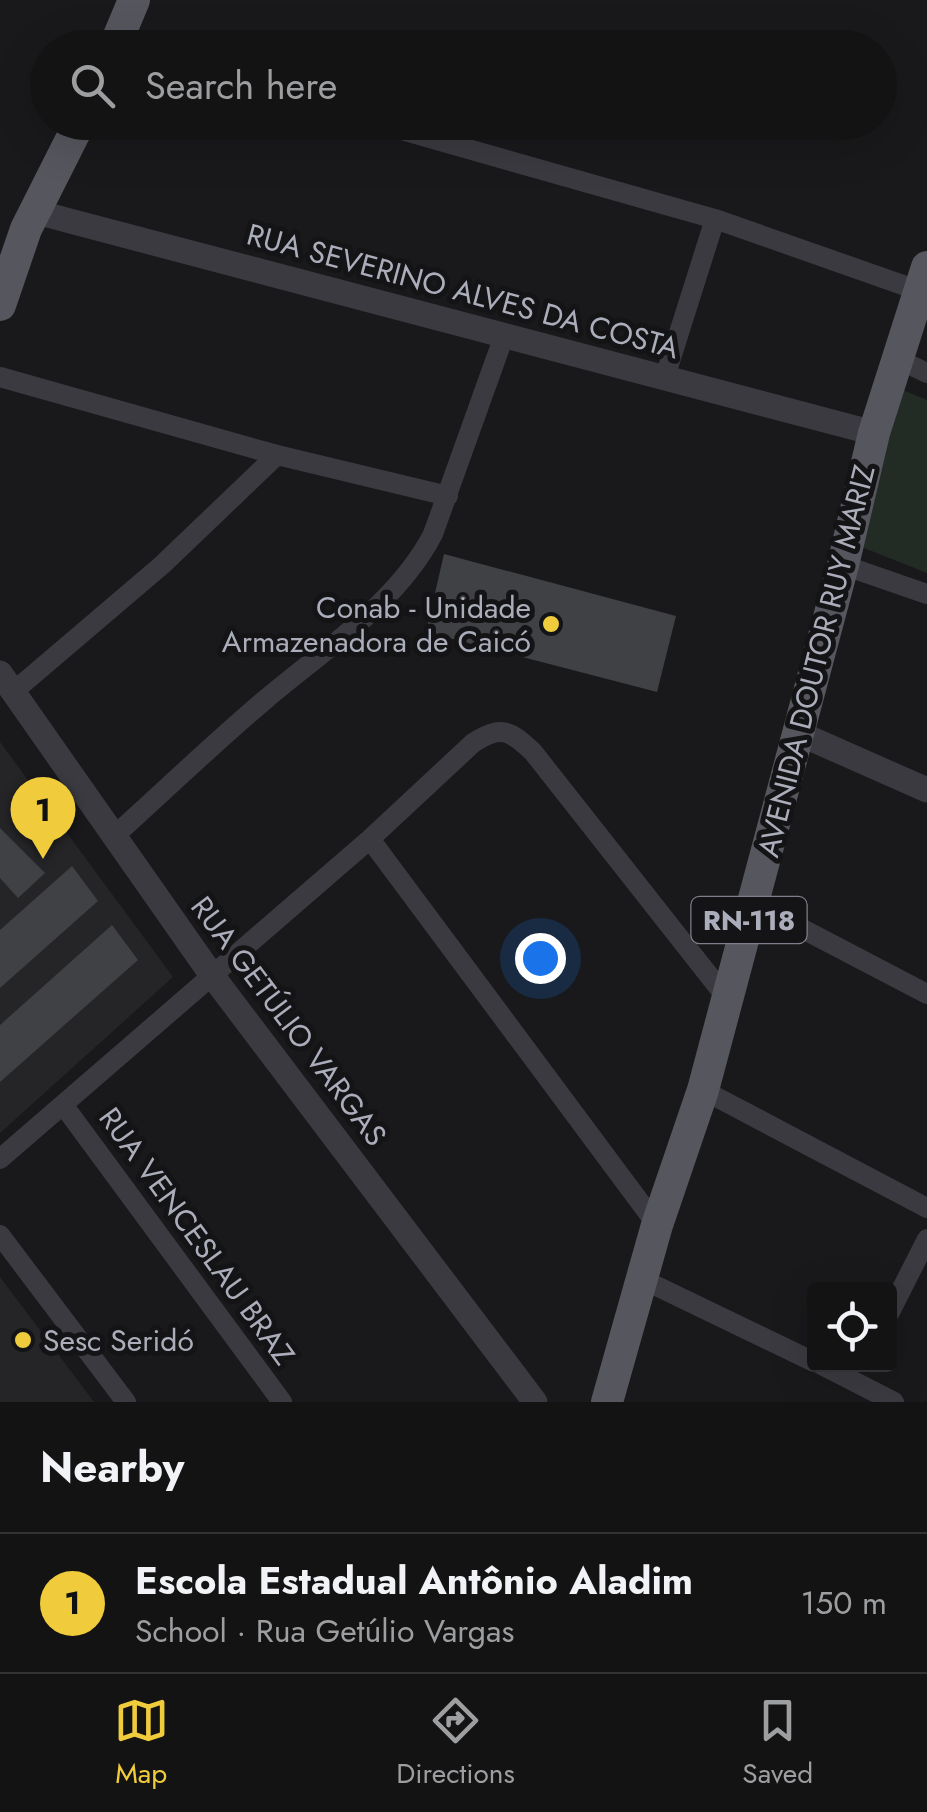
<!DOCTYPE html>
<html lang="en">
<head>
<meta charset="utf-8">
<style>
  :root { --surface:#131314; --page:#1c1c1d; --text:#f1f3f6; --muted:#9d9ea0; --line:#323234; --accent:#f0cc3c }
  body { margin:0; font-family:Jost,sans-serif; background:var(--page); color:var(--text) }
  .controls { position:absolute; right:30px; bottom:30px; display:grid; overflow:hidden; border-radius:10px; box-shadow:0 10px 40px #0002 }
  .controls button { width:90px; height:90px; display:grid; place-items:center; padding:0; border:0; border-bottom:2px solid var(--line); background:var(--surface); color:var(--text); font:50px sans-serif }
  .you { position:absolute; left:540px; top:958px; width:35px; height:35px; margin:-25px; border:8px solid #fff; border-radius:50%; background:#1a73e8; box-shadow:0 0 0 15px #1a73e833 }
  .badge { display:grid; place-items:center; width:65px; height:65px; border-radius:50%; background:var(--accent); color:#111; font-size:32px; font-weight:700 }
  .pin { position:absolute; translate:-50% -82px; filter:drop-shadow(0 2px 5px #0008) }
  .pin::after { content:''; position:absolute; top:52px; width:35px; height:30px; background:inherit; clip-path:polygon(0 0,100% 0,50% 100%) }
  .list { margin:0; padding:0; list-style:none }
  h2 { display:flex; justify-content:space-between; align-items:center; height:130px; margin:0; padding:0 40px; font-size:42px }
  h2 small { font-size:32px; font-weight:400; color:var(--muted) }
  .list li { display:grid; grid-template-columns:65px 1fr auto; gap:30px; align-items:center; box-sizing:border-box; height:140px; padding:0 40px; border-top:2px solid var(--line) }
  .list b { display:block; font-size:38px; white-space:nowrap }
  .list p { margin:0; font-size:32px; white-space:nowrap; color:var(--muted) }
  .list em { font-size:32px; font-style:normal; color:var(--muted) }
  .icon { flex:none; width:55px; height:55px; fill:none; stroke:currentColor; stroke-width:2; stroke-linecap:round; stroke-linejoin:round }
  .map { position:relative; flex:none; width:927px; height:1402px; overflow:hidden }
  .search { position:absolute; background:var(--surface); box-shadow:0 10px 40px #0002; left:30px; right:30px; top:30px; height:110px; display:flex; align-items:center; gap:25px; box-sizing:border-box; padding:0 35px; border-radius:55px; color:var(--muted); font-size:38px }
  .sheet { height:270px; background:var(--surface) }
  nav { display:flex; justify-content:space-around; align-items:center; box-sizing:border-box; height:140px; border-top:2px solid var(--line); background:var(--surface); font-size:28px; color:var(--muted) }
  nav a { display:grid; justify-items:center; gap:5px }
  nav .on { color:var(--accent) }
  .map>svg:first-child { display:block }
  .built { fill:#252528 }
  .green { fill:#232b25 }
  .building { fill:#404145 }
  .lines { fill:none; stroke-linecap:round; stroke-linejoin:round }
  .minor { stroke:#3a3a40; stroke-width:20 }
  .tertiary { stroke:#3a3a40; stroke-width:25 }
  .primary { stroke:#56565f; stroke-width:32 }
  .poi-dot { fill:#f0cc3c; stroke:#141416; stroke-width:4 }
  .labels { text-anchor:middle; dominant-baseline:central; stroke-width:10; stroke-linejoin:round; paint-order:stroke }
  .shield { fill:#141416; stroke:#7e8089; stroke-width:2.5 }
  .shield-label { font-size:28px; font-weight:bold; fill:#abaeba }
  .street-label { font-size:30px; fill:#abaeba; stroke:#141416 }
  .poi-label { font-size:30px; fill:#abaeba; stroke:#141416; text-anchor:end }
</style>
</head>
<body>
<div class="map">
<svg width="927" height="1402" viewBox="0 0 927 1402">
  <rect width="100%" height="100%" fill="#19191b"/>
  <path class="built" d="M0 742 173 977 0 1133Z
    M0 1277 94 1402H0Z"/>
  <path class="green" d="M898 388 927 400V573L849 542Z"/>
  <path class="building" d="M444 554 676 616 657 692 426 632Z
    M0 828 45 873 18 898 0 878Z
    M72 866 98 901 0 988V930Z
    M112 925 138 960 0 1082V1025Z"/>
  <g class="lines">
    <path class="minor" d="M373 122 715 219 920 291
      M898 359 927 373
      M0 377 277 455 448 496
      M665 377 715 219
      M843 565 927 594
      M13 692 162 565 277 455
      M113 837C164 791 214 743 266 699 324 650 398 602 433 534L504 336
      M370 839 657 1225
      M753 903 927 994
      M703 1090 927 1208
      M64 1106 282 1402
      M0 1159 370 839 473 743C501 725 510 730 533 752L726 997
      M0 1235 126 1402
      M644 1280 814 1362
      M890 1312 927 1239
      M820 1364 894 1402"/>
    <path class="tertiary" d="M36 212 874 433
      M0 673 211 974 535 1402
      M798 733 927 790"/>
    <path class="primary" d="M114 48 134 0
      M0 305 26 229 80 122
      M607 1402 657 1225 703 1090 843 565 874 433 927 267"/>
  </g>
  <g class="poi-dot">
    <circle cx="551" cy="624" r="10"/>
    <circle cx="23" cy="1340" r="10"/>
  </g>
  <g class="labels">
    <rect class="shield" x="691.5" y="897" width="115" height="46" rx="8"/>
    <g class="shield-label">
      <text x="749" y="920">RN-118</text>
    </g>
    <g class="street-label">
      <text transform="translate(463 291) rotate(15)">RUA SEVERINO ALVES DA COSTA</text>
      <text transform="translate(816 661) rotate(-76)">AVENIDA DOUTOR RUY MARIZ</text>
      <text transform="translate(289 1021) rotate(53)">RUA GETÚLIO VARGAS</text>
      <text transform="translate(197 1236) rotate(54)">RUA VENCESLAU BRAZ</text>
    </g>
    <g class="poi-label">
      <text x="531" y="607">Conab - Unidade<tspan x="531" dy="34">Armazenadora de Caicó</tspan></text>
      <text x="43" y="1340" text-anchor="start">Sesc Seridó</text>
    </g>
  </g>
</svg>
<div class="controls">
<button><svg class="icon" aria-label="locate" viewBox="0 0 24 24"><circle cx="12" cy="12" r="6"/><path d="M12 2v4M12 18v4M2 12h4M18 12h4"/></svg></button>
</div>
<div class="you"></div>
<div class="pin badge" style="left:43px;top:859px">1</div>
<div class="search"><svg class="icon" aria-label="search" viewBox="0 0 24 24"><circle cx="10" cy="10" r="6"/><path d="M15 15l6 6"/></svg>Search here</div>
</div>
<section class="sheet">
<h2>Nearby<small></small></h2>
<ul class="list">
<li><span class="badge">1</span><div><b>Escola Estadual Antônio Aladim</b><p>School · Rua Getúlio Vargas</p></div><em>150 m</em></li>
</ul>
</section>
<nav>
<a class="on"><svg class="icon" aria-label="map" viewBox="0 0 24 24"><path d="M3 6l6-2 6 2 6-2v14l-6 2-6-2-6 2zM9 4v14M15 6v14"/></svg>Map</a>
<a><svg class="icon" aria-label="directions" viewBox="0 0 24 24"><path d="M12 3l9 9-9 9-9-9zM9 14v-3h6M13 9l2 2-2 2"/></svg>Directions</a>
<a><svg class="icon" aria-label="saved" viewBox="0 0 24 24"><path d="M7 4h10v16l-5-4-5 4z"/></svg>Saved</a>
</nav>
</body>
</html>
